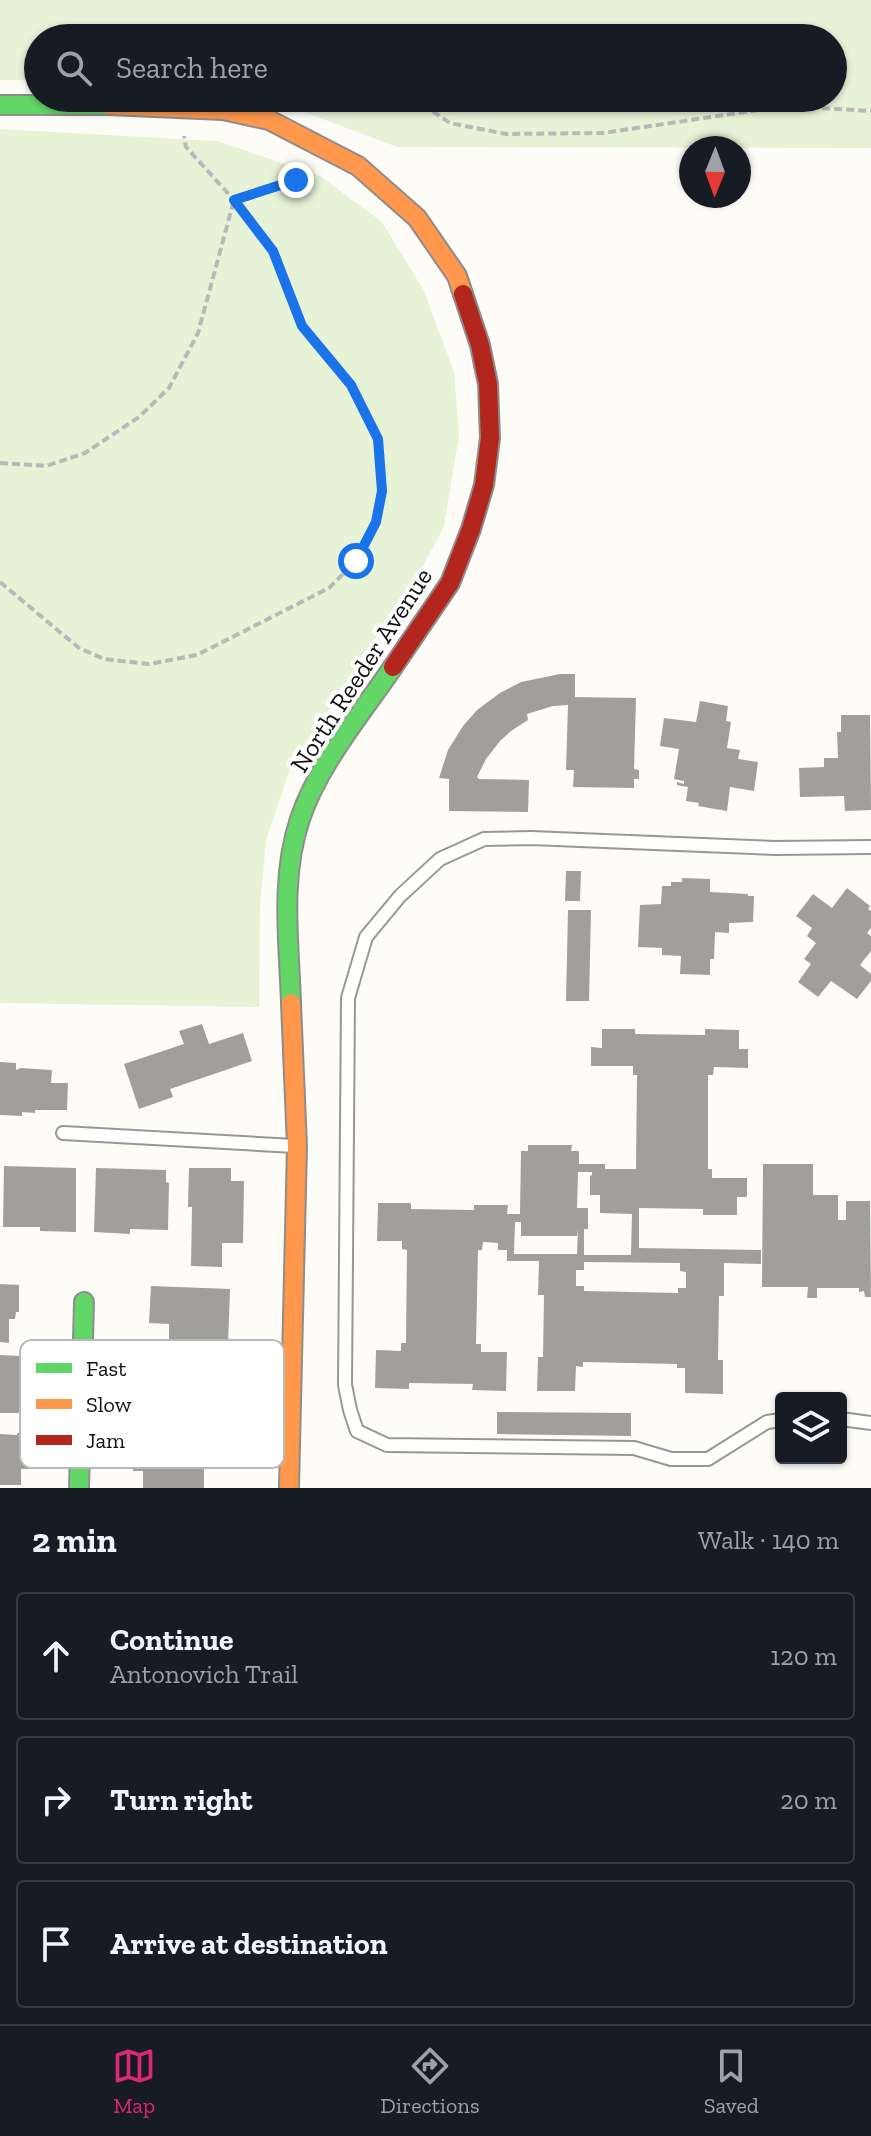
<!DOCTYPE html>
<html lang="en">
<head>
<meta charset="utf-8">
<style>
  :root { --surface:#171b24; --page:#20242c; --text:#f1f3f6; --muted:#9ea1a6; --line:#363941; --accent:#db2777 }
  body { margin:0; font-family:"Zilla Slab",serif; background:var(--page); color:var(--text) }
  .controls { position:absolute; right:24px; bottom:24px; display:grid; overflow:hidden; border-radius:8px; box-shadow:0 2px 6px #0004 }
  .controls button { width:72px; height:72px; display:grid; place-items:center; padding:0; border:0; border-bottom:2px solid var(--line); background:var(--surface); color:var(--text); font:40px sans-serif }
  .compass { position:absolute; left:679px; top:136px; width:72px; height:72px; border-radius:50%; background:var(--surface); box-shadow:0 2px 6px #0004; rotate:181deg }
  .stop { position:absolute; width:24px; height:24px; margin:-18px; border:6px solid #1a73e8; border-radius:50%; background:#fff }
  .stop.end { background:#1a73e8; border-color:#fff; box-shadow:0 2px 8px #0008 }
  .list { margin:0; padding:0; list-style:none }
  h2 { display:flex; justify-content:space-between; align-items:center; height:104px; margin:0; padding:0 32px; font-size:34px }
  h2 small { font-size:26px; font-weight:400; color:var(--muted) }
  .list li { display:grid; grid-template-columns:52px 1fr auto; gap:24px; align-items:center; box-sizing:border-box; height:128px; margin:0 16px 16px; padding:0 16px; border:2px solid var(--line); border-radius:8px }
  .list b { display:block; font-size:30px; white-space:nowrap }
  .list p { margin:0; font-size:26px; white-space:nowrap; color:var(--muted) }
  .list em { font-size:26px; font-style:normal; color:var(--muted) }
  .icon { flex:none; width:44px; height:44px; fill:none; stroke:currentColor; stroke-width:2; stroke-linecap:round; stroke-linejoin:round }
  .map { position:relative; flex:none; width:871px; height:1488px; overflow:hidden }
  .search { position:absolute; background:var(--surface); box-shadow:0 2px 6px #0004; left:24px; right:24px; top:24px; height:88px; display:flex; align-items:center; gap:20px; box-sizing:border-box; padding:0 28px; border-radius:44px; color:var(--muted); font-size:30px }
  .sheet { height:536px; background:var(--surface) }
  nav { display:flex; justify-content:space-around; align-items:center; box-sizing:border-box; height:112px; border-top:2px solid var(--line); background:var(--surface); font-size:22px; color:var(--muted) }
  nav a { display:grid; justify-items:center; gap:4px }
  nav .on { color:var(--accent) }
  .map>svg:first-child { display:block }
  .green { fill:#e7f3d7 }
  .building { fill:#a19f9c; fill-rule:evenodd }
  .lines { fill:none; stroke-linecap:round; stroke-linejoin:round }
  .lane-casing { stroke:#979795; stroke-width:16 }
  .fast-casing { stroke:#8e8d8b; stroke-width:22 }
  .slow-casing { stroke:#8e8d8b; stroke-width:22 }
  .jam-casing { stroke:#8e8d8b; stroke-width:22 }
  .path { stroke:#b9b9b8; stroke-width:4; stroke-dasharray:8 4; stroke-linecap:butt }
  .lane { stroke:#fffffe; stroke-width:12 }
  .fast { stroke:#63d668; stroke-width:18 }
  .slow { stroke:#ff974d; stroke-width:18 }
  .jam { stroke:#b3261e; stroke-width:18 }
  .slow-bridge-casing { stroke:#8e8d8b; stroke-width:22; stroke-linecap:butt }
  .slow-bridge { stroke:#ff974d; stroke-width:18 }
  .route { stroke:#1a73e8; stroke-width:10 }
  .labels { text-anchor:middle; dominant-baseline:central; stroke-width:8; stroke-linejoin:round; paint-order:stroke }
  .street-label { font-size:26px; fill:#111; stroke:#fff }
  .key { fill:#fff; stroke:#b8b8b8; stroke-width:2 }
  .key-label { font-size:22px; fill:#111 }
</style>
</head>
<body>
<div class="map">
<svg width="871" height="1488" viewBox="0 0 871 1488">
  <rect width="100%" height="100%" fill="#fdfcf7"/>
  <path class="green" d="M0 0H871V148L397 147 267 98H833V38H38V80H0Z
    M0 129 217 141 320 176 382 222 424 291 454 372 459 435 444 526 418 576 290 769 266 840 260 906 259 1007 0 1003Z"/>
  <path class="building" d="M560 674H575V697L636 698 634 769 639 770V779H634V788L573 787 574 770H566L568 705 553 706 527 714 528 720 511 731 500 741 486 759 477 777 479 779 529 780 528 812 449 811V779L439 778 448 750 463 726 477 710 500 693 521 682Z
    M700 701 728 706 726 721 731 722 727 748 740 750 738 759 758 762 754 791 730 787 727 811 698 806 699 803 686 801 688 787 677 785V782L684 784V781L674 779 679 749 660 746 664 718 696 722Z
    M841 715H870L871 810 845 811 844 796 800 797 799 768 824 767V758H838L837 732H841Z
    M566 871H581L580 901H565Z
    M682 878 710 879V892L748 894V896H754L753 922 729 923V933L715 932 714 959H710V975L680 974 681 956 662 955V948L638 947 640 905 661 904 662 886H671V882H682Z
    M847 888 870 906 868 909 871 911V928L867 933 871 936V951L860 965 871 974V981L857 999 831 981 818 997 798 982 811 964 804 959 816 943 807 936 812 928 796 916 813 894 832 908Z
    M568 910H591L589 1001H566Z
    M202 1024 209 1044 243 1033 252 1061 170 1089 173 1097 139 1109 124 1064 184 1044 179 1031Z
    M602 1029H635V1034L705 1035V1029L739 1030V1049H748V1068L714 1067 713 1075H708V1169H712V1178H747V1197H737V1215H703V1209L639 1208V1248L761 1250V1264L724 1263V1296H719L718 1360H723V1394L685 1393V1368H677V1364L583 1362V1367L576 1366 575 1391H537L538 1357H543L544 1295H538L539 1261H507V1250H498V1243L483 1242 482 1250H478L476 1344H481V1352H507L506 1391 472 1390 473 1384 409 1383V1389L375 1388 376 1350 401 1351V1343H406L407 1250 402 1249V1241H377L378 1203H411V1209L474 1210V1205H508L507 1214H520L521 1151H528V1145H572L571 1151H579V1164H605V1169H636L637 1075H633V1066H591V1047L602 1048ZM578 1172H592V1175L590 1176V1195H600V1213L632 1214 631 1255H584V1229H588V1208H577ZM515 1222H521V1236H577L578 1229 577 1254H514ZM584 1262 680 1263V1271L686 1272V1288H678V1293L584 1291V1286H576V1270H584Z
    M0 1062 16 1063V1070L21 1068 52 1070 51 1083H68L67 1110H35V1113L22 1112V1116L0 1115Z
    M763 1164H813V1195H838V1220H846V1201H870L871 1297H865L864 1291 859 1292V1288H817V1298H807L808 1287H762Z
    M4 1166 76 1168V1232L40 1231V1227H3Z
    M96 1168 166 1170V1182L169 1183 168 1230 130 1229V1234L94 1232Z
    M189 1168H231V1181H244L243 1243H222V1267L191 1266 192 1207H188Z
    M0 1284 19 1285V1312H16L15 1319H9V1343L0 1342Z
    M151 1286 230 1289 228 1345 169 1343V1324L149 1323Z
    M0 1355 20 1356 19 1384H32V1413H0Z
    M497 1412 631 1413V1436L497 1434Z
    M17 1433H32L31 1469H21V1485H0V1434L17 1435Z
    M133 1434H149V1437L204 1436V1488H143V1471H133Z"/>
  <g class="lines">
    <defs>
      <path id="lane" d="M63 1133 294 1146
        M841 1419 871 1423
        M781 1420 767 1422 708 1459H671L634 1448 387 1445 357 1431 350 1410 345 1385 348 998 366 937 400 896 440 859 484 839 531 838 775 848 871 847"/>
      <path id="fast" d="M0 105H109
        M291 1003C289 942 280 878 300 819 318 765 361 714 393 667
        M79 1488 84 1302"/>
      <path id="slow" d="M223 110 269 120 358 166 417 218 457 276 463 294
        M289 1488 297 1146 291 1003"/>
      <path id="jam" d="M393 667 450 583 471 529 484 485 490 438 488 384 480 345 463 294"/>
    </defs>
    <use href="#lane" class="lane-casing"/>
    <use href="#fast" class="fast-casing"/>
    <use href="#slow" class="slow-casing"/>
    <use href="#jam" class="jam-casing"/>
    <path class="path" d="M413 98 450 123 506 134 603 133 785 106 871 111
      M0 463 46 466 85 453 139 417 169 388 198 333 234 200 296 180 304 170
      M0 582 79 648 104 659 149 664 197 655 329 588 356 561 376 522 382 491 378 439 351 385 302 326 273 251 234 200 186 147 184 136"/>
    <use href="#lane" class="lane"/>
    <use href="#fast" class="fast"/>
    <use href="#slow" class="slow"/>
    <use href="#jam" class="jam"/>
    <defs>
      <path id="slow-bridge" d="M109 105 223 110"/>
    </defs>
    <use href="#slow-bridge" class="slow-bridge-casing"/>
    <use href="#slow-bridge" class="slow-bridge"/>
  </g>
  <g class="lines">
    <path class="route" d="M296 180 234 200 273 251 302 326 351 385 378 439 382 491 376 522 356 561"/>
  </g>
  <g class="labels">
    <g class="street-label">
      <text transform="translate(361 670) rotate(-57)">North Reeder Avenue</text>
    </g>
  </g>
  <rect x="20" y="1340" width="264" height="128" rx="12" class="key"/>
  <rect x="36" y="1363" width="36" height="10" fill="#63d668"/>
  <rect x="36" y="1399" width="36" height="10" fill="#ff974d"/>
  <rect x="36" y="1435" width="36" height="10" fill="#b3261e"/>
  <g class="key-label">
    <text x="86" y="1376">Fast</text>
    <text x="86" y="1412">Slow</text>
    <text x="86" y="1448">Jam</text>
  </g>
</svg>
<div class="controls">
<button><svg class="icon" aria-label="layers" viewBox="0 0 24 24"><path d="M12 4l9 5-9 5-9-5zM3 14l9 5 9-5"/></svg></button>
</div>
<svg class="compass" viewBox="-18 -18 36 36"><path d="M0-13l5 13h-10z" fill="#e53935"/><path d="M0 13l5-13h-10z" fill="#9ea1a6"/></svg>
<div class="stop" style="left:356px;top:561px"></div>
<div class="stop end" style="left:296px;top:180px"></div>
<div class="search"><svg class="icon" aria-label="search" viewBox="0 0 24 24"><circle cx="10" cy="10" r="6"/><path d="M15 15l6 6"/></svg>Search here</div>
</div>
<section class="sheet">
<h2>2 min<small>Walk · 140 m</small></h2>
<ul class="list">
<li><svg class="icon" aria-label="ahead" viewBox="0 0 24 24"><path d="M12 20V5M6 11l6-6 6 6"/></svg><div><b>Continue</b><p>Antonovich Trail</p></div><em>120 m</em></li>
<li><svg class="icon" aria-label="right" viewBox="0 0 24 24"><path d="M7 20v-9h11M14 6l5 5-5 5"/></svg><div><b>Turn right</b></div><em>20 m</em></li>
<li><svg class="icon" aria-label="arrive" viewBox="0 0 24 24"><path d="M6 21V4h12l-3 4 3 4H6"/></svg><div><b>Arrive at destination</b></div></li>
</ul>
</section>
<nav>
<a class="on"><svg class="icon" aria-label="map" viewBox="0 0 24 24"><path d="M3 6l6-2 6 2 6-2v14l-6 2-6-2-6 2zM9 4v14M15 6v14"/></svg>Map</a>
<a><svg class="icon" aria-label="directions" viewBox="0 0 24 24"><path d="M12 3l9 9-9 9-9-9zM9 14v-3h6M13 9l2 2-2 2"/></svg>Directions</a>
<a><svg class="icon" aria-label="saved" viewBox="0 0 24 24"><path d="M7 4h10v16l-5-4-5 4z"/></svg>Saved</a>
</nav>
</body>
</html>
